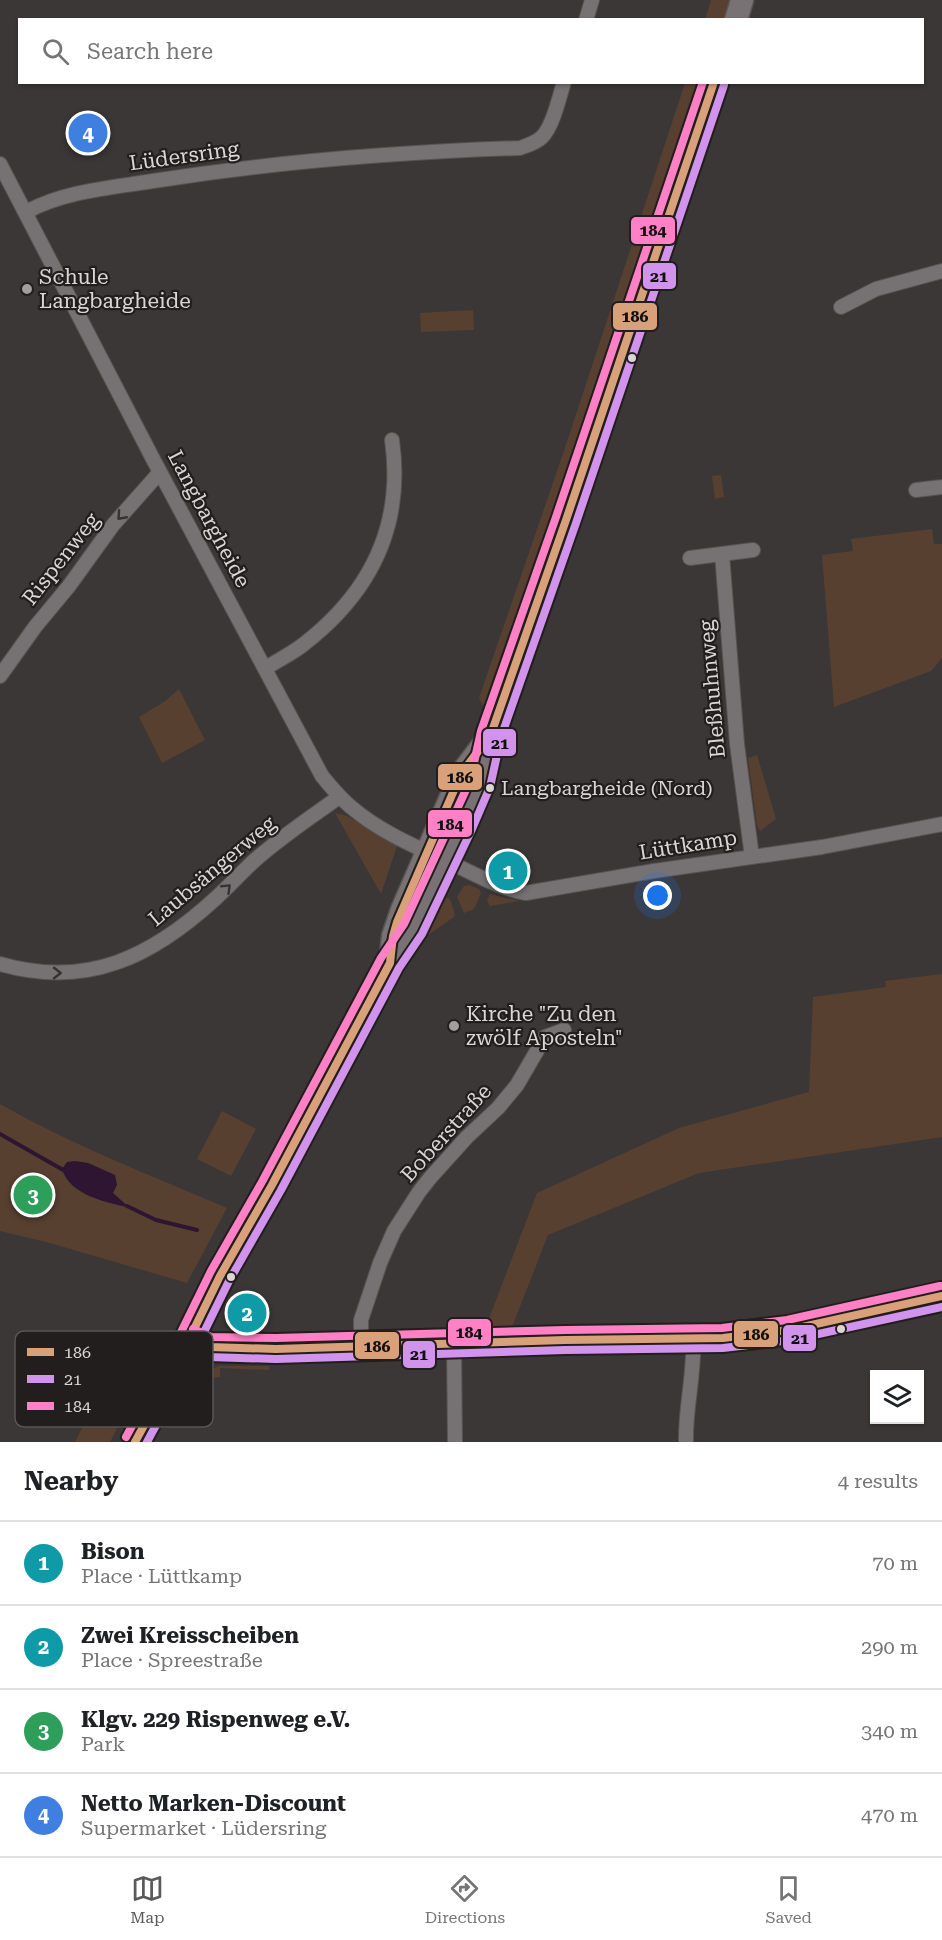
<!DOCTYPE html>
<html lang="en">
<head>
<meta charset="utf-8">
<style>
  :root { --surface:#fff; --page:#f2f2f2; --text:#202124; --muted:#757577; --line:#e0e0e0; --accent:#5b595b }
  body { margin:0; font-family:"Roboto Serif",serif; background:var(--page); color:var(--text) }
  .controls { position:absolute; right:18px; bottom:18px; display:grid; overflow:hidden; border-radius:0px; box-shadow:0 2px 4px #0004 }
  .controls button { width:54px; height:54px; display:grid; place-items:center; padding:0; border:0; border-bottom:2px solid var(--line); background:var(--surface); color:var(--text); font:30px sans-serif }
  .you { position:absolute; left:658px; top:896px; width:21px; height:21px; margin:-15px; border:4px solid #fff; border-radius:50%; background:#1a73e8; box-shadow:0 0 0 9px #1a73e833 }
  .badge { display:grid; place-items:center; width:39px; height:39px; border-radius:50%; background:var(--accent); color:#fff; font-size:20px; font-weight:700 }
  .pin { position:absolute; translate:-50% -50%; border:3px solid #fff; box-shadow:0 2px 6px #0006 }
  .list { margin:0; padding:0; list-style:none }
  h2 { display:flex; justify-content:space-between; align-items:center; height:78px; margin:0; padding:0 24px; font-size:26px }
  h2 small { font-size:20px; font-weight:400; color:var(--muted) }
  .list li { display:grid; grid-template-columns:39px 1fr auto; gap:18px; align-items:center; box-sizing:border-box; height:84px; padding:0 24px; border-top:2px solid var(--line) }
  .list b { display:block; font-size:22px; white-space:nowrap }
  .list p { margin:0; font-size:20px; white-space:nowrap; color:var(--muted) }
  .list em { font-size:20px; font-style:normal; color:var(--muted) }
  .icon { flex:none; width:33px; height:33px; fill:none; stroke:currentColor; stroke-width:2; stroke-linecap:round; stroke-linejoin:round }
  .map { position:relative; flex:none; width:942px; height:1442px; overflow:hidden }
  .search { position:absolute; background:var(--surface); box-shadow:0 2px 4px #0004; left:18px; right:18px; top:18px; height:66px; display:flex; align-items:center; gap:15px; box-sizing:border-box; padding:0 21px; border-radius:0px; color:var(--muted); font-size:22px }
  .sheet { height:414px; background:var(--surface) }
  nav { display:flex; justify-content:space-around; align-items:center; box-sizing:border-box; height:84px; border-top:2px solid var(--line); background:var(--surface); font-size:16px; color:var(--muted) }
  nav a { display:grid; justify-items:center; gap:3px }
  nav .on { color:var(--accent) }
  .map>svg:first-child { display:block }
  .green { fill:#584031; fill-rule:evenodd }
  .water { fill:#2e1632 }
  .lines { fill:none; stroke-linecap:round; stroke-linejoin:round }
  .stream { stroke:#2e1632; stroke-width:4 }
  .minor-casing { stroke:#575353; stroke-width:16 }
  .tertiary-casing { stroke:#575353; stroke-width:20 }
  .primary-casing { stroke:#575353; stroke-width:25 }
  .minor { stroke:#767273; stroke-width:14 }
  .tertiary { stroke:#767273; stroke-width:18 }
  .primary { stroke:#797274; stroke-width:22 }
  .bus-1-casing { stroke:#221e1e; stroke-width:12 }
  .bus-2-casing { stroke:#221e1e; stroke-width:12 }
  .bus-3-casing { stroke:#221e1e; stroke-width:12 }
  .bus-1 { stroke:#d9a179; stroke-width:8 }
  .bus-2 { stroke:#d193ec; stroke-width:8 }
  .bus-3 { stroke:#ff80c5; stroke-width:8 }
  .oneway { stroke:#373333 }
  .poi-dot { fill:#a39e9e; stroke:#221e1e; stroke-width:2 }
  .bus-dot { fill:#dbd5d6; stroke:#221e1e; stroke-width:2 }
  .labels { text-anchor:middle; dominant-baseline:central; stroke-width:4.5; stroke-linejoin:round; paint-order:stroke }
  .bus-label { font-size:20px; fill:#dbd5d6; stroke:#221e1e; text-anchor:start }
  .street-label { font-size:21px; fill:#dbd5d6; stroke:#221e1e }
  .poi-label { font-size:21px; fill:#dbd5d6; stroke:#221e1e; text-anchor:start }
  .key { fill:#221e1e; stroke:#5a5555; stroke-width:1.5 }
  .key-label { font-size:16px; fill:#dbd5d6 }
  .line-badge { stroke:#221e1e; stroke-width:2 }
  .pale-badge-label { font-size:16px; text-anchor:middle; font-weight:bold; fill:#111 }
</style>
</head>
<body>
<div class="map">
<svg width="942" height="1442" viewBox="0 0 942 1442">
  <rect width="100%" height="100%" fill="#3b3737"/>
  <path class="green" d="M711 0H733L726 19 705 20Z
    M685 83H704L515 645 484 707 479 698 566 445Z
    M473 310 474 330 421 332 420 313Z
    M721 475 724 497 715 499 712 476Z
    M932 529 934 544H942V658L931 671 834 707 822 555 853 551 851 539Z
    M179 689 205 740 162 763 139 717 164 702Z
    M757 755 776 819 760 831 757 825 748 758Z
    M335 813 347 816 397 846 381 894Z
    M469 885 479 889 481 893 474 909 464 913 457 897 464 886Z
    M490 894 519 901 490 906 487 901Z
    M447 898 450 899 455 914 454 917 425 937 443 900Z
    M942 974V1137L699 1173 548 1235 512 1327 485 1329 537 1193 679 1128 809 1092 813 997 886 987 885 981Z
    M0 1104C72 1145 150 1175 227 1208L187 1283 50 1243 0 1231ZM67 1162 88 1163 115 1175 117 1184 113 1193 128 1207Z
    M222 1111 256 1129 231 1176 197 1159Z
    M152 1334 165 1335 110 1442H75L116 1361 132 1369Z
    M218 1366H269V1370L220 1368V1377L205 1378 198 1401V1413L193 1414 194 1424H198V1426C170 1427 171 1422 184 1398L189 1400 198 1383 194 1380Z"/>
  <path class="water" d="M75 1161 88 1163 115 1175 117 1185 113 1193 130 1208C107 1202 70 1196 62 1169L67 1162Z"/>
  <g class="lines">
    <path class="stream" d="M0 1134 65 1171
      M127 1206 156 1220 197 1230"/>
    <defs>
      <path id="minor" d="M586 20 592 0
        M0 164 153 459 322 776C331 787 340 798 351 807 381 833 421 849 457 866 479 876 501 889 526 893L654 871 822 847 942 824
        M26 212C65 191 110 188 153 181 274 162 398 152 520 148 528 145 536 143 542 137 553 126 559 98 564 82
        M841 307 876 289 942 271
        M916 490 942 487
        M722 554 737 744 752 857
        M690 558 753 550
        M266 668C278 660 293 653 304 644 371 592 404 525 392 440
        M0 676 35 627 69 586 113 525 160 472
        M0 964C87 989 152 957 216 898 229 886 242 872 255 860 281 837 311 817 339 797
        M454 1344 455 1442
        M361 1347V1320L380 1263 394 1231 419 1192 430 1178 467 1137 498 1108 517 1085 545 1037 564 1030
        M686 1442C685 1407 695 1374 693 1339"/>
      <path id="tertiary" d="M189 1339 209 1347 276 1349 565 1340 723 1338 789 1330 942 1296"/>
      <path id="primary" d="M736 20 742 0
        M391 956 393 936 402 910 461 774 486 741
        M135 1442 172 1374 220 1276 272 1185 390 963 413 929 463 824 480 784 491 734 566 520 714 82"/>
    </defs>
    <use href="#minor" class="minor-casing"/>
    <use href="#tertiary" class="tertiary-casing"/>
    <use href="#primary" class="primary-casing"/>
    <use href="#minor" class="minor"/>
    <use href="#tertiary" class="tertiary"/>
    <use href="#primary" class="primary"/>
    <defs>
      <path id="bus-1" d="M189 1339 209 1347 276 1349 565 1340 723 1338 789 1330 942 1296
        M135 1442 172 1374 220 1276 272 1185 390 963 393 936 397 922 461 774 491 734 566 520 714 82"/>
      <path id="bus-2" d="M185 1349 208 1357 276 1359 565 1350 723 1348 791 1340 942 1307
        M147 1442 181 1379 229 1281 281 1190 399 968 422 934 472 829 490 787 501 737 576 523 724 85"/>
      <path id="bus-3" d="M193 1329 211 1337 276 1338 565 1330 722 1328 787 1320 940 1286
        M126 1437 163 1369 211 1271 263 1180 381 958 404 924 470 781 481 731 556 517 703 82"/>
    </defs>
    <use href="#bus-1" class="bus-1-casing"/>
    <use href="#bus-2" class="bus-2-casing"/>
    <use href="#bus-3" class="bus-3-casing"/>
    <use href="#bus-1" class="bus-1"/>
    <use href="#bus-2" class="bus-2"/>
    <use href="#bus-3" class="bus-3"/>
  </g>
  <defs><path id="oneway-chevron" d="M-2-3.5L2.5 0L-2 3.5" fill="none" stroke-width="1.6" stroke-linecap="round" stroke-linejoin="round" transform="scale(1.5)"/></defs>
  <g class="oneway">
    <use href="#oneway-chevron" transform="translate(121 516) rotate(132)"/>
    <use href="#oneway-chevron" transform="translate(227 888) rotate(-44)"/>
    <use href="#oneway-chevron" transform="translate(57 973)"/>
  </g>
  <g class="poi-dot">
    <circle cx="27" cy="289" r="6"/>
    <circle cx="454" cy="1026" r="6"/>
  </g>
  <g class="bus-dot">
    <circle cx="632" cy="358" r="5"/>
    <circle cx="490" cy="788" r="5"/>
    <circle cx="231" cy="1277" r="5"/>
    <circle cx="841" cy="1329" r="5"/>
  </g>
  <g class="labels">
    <g class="bus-label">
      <text x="501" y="788">Langbargheide (Nord)</text>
    </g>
    <g class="street-label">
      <text transform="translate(184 156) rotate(-8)">Lüdersring</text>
      <text transform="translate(209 519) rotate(62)">Langbargheide</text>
      <text transform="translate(61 559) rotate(-52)">Rispenweg</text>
      <text transform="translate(712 689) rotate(-95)">Bleßhuhnweg</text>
      <text transform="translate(688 845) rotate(-9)">Lüttkamp</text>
      <text transform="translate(212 871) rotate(-40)">Laubsängerweg</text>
      <text transform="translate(446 1133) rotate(-48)">Boberstraße</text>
    </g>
    <g class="poi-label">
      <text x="39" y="277">Schule<tspan x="39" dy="24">Langbargheide</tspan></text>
      <text x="466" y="1014">Kirche "Zu den<tspan x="466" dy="24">zwölf Aposteln"</tspan></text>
    </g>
  </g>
  <rect x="15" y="1331" width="198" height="96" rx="9" class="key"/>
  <rect x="27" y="1348" width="27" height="8" fill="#d9a179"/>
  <rect x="27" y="1375" width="27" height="8" fill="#d193ec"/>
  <rect x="27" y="1402" width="27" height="8" fill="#ff80c5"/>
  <g class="key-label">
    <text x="64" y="1358">186</text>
    <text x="64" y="1385">21</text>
    <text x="64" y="1412">184</text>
  </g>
  <g class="line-badge">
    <rect x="630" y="216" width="46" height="29" rx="6" fill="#ff80c5"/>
    <rect x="642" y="262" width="35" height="28" rx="6" fill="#d193ec"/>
    <rect x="612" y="302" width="46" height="29" rx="6" fill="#d9a179"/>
    <rect x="482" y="728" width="35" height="29" rx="6" fill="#d193ec"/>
    <rect x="437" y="763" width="46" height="28" rx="6" fill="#d9a179"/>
    <rect x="427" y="809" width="46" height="29" rx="6" fill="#ff80c5"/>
    <rect x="447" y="1318" width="45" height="29" rx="6" fill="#ff80c5"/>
    <rect x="733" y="1320" width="46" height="28" rx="6" fill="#d9a179"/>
    <rect x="782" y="1324" width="35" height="28" rx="6" fill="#d193ec"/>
    <rect x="354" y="1331" width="46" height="29" rx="6" fill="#d9a179"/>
    <rect x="402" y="1340" width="34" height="29" rx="6" fill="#d193ec"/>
  </g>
  <g class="pale-badge-label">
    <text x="653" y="236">184</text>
    <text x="659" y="282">21</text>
    <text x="635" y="322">186</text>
    <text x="500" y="749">21</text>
    <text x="460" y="783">186</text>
    <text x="450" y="830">184</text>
    <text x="469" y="1338">184</text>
    <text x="756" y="1340">186</text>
    <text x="800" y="1344">21</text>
    <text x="377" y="1352">186</text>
    <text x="419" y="1360">21</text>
  </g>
</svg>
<div class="controls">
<button><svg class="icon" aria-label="layers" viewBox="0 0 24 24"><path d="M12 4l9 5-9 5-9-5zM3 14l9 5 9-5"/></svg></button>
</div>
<div class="you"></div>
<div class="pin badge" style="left:508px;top:871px;background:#0f9aa8">1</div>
<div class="pin badge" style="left:247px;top:1313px;background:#0f9aa8">2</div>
<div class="pin badge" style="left:33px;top:1195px;background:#2e9e5b">3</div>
<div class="pin badge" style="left:88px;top:133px;background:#3f7fe0">4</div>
<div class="search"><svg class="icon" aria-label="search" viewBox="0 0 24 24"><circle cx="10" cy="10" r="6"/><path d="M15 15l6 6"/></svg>Search here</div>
</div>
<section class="sheet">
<h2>Nearby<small>4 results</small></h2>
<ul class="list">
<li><span class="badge" style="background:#0f9aa8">1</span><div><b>Bison</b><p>Place · Lüttkamp</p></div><em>70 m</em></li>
<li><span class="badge" style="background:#0f9aa8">2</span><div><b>Zwei Kreisscheiben</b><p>Place · Spreestraße</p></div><em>290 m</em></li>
<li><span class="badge" style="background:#2e9e5b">3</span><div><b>Klgv. 229 Rispenweg e.V.</b><p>Park</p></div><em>340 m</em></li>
<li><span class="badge" style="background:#3f7fe0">4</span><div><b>Netto Marken-Discount</b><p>Supermarket · Lüdersring</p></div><em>470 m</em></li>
</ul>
</section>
<nav>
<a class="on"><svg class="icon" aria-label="map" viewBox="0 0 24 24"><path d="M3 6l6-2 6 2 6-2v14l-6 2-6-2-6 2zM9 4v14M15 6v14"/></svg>Map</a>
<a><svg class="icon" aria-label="directions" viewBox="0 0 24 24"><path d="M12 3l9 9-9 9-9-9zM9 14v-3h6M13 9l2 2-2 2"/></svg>Directions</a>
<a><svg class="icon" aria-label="saved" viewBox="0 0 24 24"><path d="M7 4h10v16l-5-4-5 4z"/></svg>Saved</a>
</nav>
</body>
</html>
